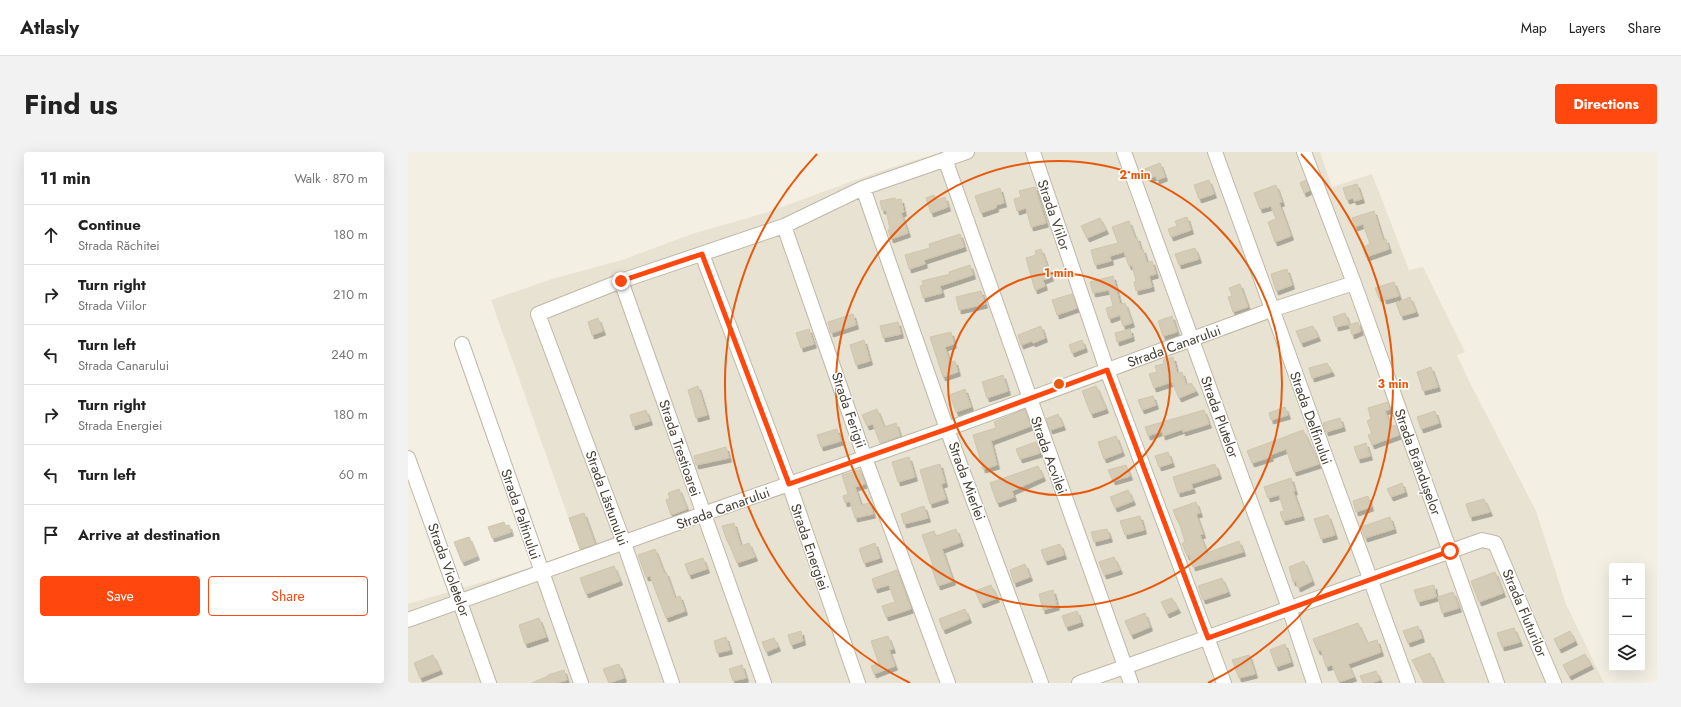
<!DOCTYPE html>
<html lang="en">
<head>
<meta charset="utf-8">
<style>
  :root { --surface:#fff; --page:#f2f2f2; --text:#222; --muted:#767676; --line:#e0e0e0; --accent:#ff470e }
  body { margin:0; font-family:Jost,sans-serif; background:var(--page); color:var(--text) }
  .controls { position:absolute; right:12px; bottom:12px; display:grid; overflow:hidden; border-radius:4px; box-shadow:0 4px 16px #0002 }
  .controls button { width:36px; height:36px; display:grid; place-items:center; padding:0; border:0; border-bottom:1px solid var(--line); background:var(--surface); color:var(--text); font:20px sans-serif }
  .stop { position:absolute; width:12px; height:12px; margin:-9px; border:3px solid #ff470e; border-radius:50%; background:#fff }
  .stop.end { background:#ff470e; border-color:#fff; box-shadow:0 1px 4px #0008 }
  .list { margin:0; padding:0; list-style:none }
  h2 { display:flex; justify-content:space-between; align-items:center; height:52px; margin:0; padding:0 16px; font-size:17px }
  h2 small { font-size:13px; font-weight:400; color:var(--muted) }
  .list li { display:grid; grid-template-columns:26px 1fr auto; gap:12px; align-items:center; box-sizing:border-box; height:60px; padding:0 16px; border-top:1px solid var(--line) }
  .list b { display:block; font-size:15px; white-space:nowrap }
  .list p { margin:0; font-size:13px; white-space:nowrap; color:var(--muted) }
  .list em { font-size:13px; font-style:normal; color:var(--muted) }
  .actions { display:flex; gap:8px; padding:12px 16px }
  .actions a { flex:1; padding:9px 0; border:1px solid var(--accent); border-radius:4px; text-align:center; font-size:14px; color:var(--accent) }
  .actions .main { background:var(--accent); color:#fff }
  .icon { flex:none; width:22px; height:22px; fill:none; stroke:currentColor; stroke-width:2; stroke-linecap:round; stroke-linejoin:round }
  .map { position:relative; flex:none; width:1249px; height:531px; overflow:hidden; border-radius:4px }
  header { display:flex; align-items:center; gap:24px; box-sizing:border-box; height:56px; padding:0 20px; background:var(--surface); border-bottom:1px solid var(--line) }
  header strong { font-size:19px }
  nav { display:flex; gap:22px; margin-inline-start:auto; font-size:14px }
  .intro { display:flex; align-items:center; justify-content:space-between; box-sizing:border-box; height:96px; padding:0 24px }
  h1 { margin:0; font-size:28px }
  .button { padding:10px 18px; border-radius:4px; background:var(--accent); color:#fff; font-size:14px; font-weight:700 }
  main { display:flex; gap:24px; padding:0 24px }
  aside { flex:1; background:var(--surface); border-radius:4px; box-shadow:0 4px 16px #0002 }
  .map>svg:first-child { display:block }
  .residential { fill:#e7e2d1 }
  .building { fill:#d5ccb8; stroke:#d0c5ab; filter:url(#shadow) }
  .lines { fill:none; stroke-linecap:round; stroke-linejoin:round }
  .minor-casing { stroke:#bfb8a6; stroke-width:16 }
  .minor { stroke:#fff; stroke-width:14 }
  .route { stroke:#ff470e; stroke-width:5 }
  .ring { fill:none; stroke:#e8590c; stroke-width:2 }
  .labels { text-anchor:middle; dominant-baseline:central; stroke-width:3; stroke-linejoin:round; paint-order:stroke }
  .street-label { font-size:14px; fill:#453f33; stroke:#fff }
  .centre { fill:#e8590c; stroke:#fff; stroke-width:2 }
  .ring-label { font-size:12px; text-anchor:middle; font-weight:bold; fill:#e8590c; stroke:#fff; stroke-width:3; stroke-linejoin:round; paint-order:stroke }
</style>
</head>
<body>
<header>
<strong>Atlasly</strong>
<nav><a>Map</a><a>Layers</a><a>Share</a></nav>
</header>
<div class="intro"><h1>Find us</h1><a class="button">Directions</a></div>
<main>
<aside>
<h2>11 min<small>Walk · 870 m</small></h2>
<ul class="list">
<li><svg class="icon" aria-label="ahead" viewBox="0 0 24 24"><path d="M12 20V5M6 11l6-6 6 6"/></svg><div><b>Continue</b><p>Strada Răchitei</p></div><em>180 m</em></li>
<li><svg class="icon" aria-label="right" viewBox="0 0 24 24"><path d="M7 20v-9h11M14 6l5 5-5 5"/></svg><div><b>Turn right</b><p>Strada Viilor</p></div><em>210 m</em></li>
<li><svg class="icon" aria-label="left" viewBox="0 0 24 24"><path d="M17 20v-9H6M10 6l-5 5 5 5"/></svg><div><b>Turn left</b><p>Strada Canarului</p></div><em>240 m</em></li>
<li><svg class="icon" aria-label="right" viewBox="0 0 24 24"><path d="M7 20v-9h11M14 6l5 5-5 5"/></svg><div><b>Turn right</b><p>Strada Energiei</p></div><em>180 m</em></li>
<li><svg class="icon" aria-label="left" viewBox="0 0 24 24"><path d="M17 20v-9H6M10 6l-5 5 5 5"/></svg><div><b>Turn left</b></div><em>60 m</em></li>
<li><svg class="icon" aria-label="arrive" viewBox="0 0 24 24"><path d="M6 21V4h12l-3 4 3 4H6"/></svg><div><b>Arrive at destination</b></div></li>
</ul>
<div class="actions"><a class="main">Save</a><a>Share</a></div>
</aside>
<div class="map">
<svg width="1249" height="531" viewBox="0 0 1249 531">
  <defs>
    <filter id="shadow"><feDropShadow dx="2.5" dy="4" stdDeviation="0" flood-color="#0004"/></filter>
  </defs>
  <rect width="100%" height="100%" fill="#f3efe3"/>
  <path class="residential" d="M533 0H912L924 35 964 22 1001 118 1015 115 1057 200 1049 203 1061 229 1128 359 1158 452 1196 531H0V452L173 401 83 148 144 127 214 108 284 82 357 61 470 20Z"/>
  <path class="building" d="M752 11 757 25 749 28 748 24 741 26 737 17Z
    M801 28 806 42 791 47 786 33Z
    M898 28 902 38 896 41 892 31Z
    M949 32 954 47 946 49 945 46 939 48 935 36Z
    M868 33 874 50 871 51 883 84 867 90 860 70 868 67 863 54 852 57 846 41Z
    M627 35 638 71 623 75 618 56 609 59 606 47 613 45 611 39Z
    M592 36 596 51 588 53V56L573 61 567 44Z
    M526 43 528 48 537 45 540 55 523 61 518 46Z
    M487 46V48L493 47 496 60 493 61 500 81 483 87 480 78 482 77 478 58H474L472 49Z
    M966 59 975 88 978 87 981 97 958 105 955 95 962 92 955 72 947 75 944 66Z
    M779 65 783 78 763 85 760 77 769 74 767 69Z
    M692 66 698 78 679 86 673 74Z
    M721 69 727 86 729 85 733 98 735 97 739 111 744 109 748 122 741 124 744 135 728 139 726 130 728 129 724 113 721 114 716 100 702 104 703 109 687 113 683 98 710 91 704 75Z
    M552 82 556 95 516 108 517 112 501 117 497 103 522 96 521 92Z
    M787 96 791 107 771 113 767 102Z
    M633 97 643 125 635 128 637 134 627 138 618 106 628 103 627 99Z
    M562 113 565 123 532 134 534 141 515 146 512 134 515 133 514 129 542 122 541 120Z
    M879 117 884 133 868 139 863 122Z
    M705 124 712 152 717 151 724 171 715 174 712 163 701 167 698 156 705 154 701 138 685 141 682 130Z
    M986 130 991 144 976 148 975 144 971 146 967 136Z
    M832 132 840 155 825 160 820 145 824 144 821 136Z
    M573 139 577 152 551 158 548 145Z
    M664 142 669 156 649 163 644 148Z
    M1002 145 1008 160 993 164 988 151Z
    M937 161 941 172 928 175 925 165Z
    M445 162 448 173 423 181 420 170Z
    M764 164 769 180 755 184 750 169Z
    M190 166 195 179 184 183 180 170Z
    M490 170 493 182 475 186 472 174Z
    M950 170 953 179 944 183 941 173Z
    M633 174 637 186 625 191 624 189 613 193 610 183Z
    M905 174 910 185 893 191 888 179Z
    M401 177 406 192 393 196 388 181Z
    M722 177 724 185 709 190 707 181Z
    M543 180 546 192 537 195 542 211 547 209 550 220 535 225 522 185Z
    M456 188 462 209 448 213 442 193Z
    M674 188 677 196 664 201 661 193Z
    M765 205 769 221 774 220 778 233 783 231 788 239 771 246 764 230 746 236 741 222 749 220 747 214 756 212 755 208Z
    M919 211 924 220 904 226 901 216Z
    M1023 215 1030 235 1015 239 1009 220Z
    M595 223 600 239 579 246 574 230Z
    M290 234 299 263 288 266 280 238Z
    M688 234 698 257 683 262 674 239Z
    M557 237 563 255 548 260 542 243Z
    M745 244 748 253 734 258 730 248Z
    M980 250 982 257 977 259 983 275 988 273 991 283 964 293 960 283 964 282 959 269 963 267 960 256Z
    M877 255 880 263 863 268 861 261Z
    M469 257 476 275 488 271 492 284 472 291 465 272 459 274 454 263Z
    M617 257 623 274 583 289 589 313 575 317 565 283 588 276 586 270Z
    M238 258 242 269 225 274 222 263Z
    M796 258 801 272 775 280V277L755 284 754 279 740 284 737 275Z
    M1027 259 1031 271 1013 277 1009 265Z
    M650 262 655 274 642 278 638 267Z
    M932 266 935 275 918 280 915 271Z
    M429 277 433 289 413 295 409 283Z
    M895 278 911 312 886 320 878 297 862 303 863 305 844 311 839 299Z
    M708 284 714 300 696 307 690 290Z
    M628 290 632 301 612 307 608 297Z
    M958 291 962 304 950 307 946 295Z
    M318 295 321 306 288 313 286 304Z
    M760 300 764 311 751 315 747 304Z
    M501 305 507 325 490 330 484 310Z
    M532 312 537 331 533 332 538 347 522 352 512 318Z
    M807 312 811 323 783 332 785 337 770 341 765 325Z
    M718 313 722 324 705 329 700 318Z
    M630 314 635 325 604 339 606 345 589 351 582 331Z
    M452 318 457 332 447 335 453 353 462 351 465 362 447 366 442 349 437 351 435 344 440 342 434 323Z
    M883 326 887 339H885L894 364 875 369 872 360 876 359 871 343 860 346 856 335Z
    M994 331 997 340 983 345 979 337Z
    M271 337 279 357 263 363 258 348 262 346 260 341Z
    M720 338 725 349 707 356 702 345Z
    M960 344 963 355 948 360 945 349Z
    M1076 347 1082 360 1062 365 1058 352Z
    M788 350 792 361 788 362 795 382 792 383 799 401 831 389 835 400 785 415 781 403 779 404 774 391 777 390 770 367 769 368 765 358Z
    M516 354 520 366 496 372 493 362Z
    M176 361 187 392 172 397 161 366Z
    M920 363 927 383 913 387 906 367Z
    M732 364 736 378 717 383 712 369Z
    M982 365 986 377 957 386 953 375Z
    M96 370 98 374 101 373 103 380 84 386 80 375Z
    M326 371 333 394 341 391 347 405 329 411 320 389H319L314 374Z
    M548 377 553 390 534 397 545 429 530 434 523 414 525 413 514 383 526 379 528 384Z
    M699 377 702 386 686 390 683 380Z
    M61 385 69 404 54 410 46 390Z
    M467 391 472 406 456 411 451 397Z
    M652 392 656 403 637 409 633 398Z
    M247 397 256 421 258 420 267 446 272 444 277 459 258 466 242 424 238 425 230 403Z
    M706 405 712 418 696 423 691 410Z
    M295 406 299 417 281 423 277 412Z
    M896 409 904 429 890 436 888 429 885 430 881 415Z
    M617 412 622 425 606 431 602 418Z
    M206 414 212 429 178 442 172 426Z
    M489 418 503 457 478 465 474 454 487 450 481 433 467 437 464 427Z
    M1087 420 1095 441 1071 450 1063 429Z
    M814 426 820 440 795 448 790 434Z
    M583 433 589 446 573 452 567 439Z
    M1026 433 1028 445 1010 450 1006 438Z
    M645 438 649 454 635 458 631 442Z
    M1045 440 1051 456 1034 461 1030 445Z
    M764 446 770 457 759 462 753 450Z
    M557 457 561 467 535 478 531 467Z
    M669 459 673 470 658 475 654 464Z
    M737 461 742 475 723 483 717 469Z
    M131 466 138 485 117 492 111 473Z
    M950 471 959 491 969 488 973 500 940 512 946 525 931 530 924 513 918 515 913 498 910 499 905 487Z
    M1010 474 1014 486 1000 491 995 479Z
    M1106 476 1112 490 1094 495 1089 481Z
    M393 479 395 489 383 493 380 483Z
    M1162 479 1167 489 1151 497 1146 487Z
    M480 484 485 497 481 498 487 514 466 522 463 514 471 512 463 489Z
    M318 485 322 498 309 501 306 489Z
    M366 486 370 495 358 500 354 490Z
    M877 492 883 510 868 515 862 498Z
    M1022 501 1035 531H1016L1004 508Z
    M1177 502 1183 513 1161 524 1155 513Z
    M25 503 32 518 12 526 6 511Z
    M841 503 847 522 831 526 824 508Z
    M211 512 216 526 201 531 195 517Z
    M334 513 338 526 325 529 321 517Z
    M156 518 159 528 147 531H124L140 524V523Z
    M968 519 972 528 963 531H955L952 524Z"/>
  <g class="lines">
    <defs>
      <path id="minor" d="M625 0 699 218 816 531
        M716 0 881 456 906 531
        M807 0C870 178 937 353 1000 531
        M896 0 946 131 1089 531
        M537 7 723 531
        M455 36 539 277 633 531
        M376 74 457 306 540 531
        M294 102 381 332 450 531
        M213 129 356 531
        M54 192 173 531
        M0 306 81 531
        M0 468 295 362 539 277 863 158 946 131
        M264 531 216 391 130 162 213 129 376 74 455 36 559 0
        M671 531 1074 388 1087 391 1146 531"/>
    </defs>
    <use href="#minor" class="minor-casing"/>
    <use href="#minor" class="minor"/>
  </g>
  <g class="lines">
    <path class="route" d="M213 129 294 102 381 332 539 277 699 218 800 486 1042 399"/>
  </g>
  <g class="ring">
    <circle cx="651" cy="232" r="111"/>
    <circle cx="651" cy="232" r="223"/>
    <path d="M502 531A334 334 0 0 1 409 2M893 2A334 334 0 0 1 800 531"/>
  </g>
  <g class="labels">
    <g class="street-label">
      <text transform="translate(646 63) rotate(71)">Strada Viilor</text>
      <text transform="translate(766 194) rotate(-20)">Strada Canarului</text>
      <text transform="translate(441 258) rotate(71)">Strada Ferigii</text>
      <text transform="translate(812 265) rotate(70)">Strada Plutelor</text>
      <text transform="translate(903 266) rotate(70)">Strada Delfinului</text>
      <text transform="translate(272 296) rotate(71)">Strada Trestioarei</text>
      <text transform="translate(641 303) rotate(70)">Strada Acvilei</text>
      <text transform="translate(1010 310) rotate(70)">Strada Brândușelor</text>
      <text transform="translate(559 329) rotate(70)">Strada Mierlei</text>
      <text transform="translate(199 346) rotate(70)">Strada Lăstunului</text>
      <text transform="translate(315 356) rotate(-20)">Strada Canarului</text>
      <text transform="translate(113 362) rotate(71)">Strada Paltinului</text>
      <text transform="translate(402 395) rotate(71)">Strada Energiei</text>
      <text transform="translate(41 418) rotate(70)">Strada Violetelor</text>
      <text transform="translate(1117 461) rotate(67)">Strada Fluturilor</text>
    </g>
  </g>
  <circle cx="651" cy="232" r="6" class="centre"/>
  <g class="ring-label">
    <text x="727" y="27">2 min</text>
    <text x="651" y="125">1 min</text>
    <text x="985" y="236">3 min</text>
  </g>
</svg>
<div class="controls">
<button>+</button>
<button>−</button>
<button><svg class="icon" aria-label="layers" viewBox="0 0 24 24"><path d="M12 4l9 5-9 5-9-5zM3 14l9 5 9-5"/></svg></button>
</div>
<div class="stop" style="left:1042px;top:399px"></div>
<div class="stop end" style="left:213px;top:129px"></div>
</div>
</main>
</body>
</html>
